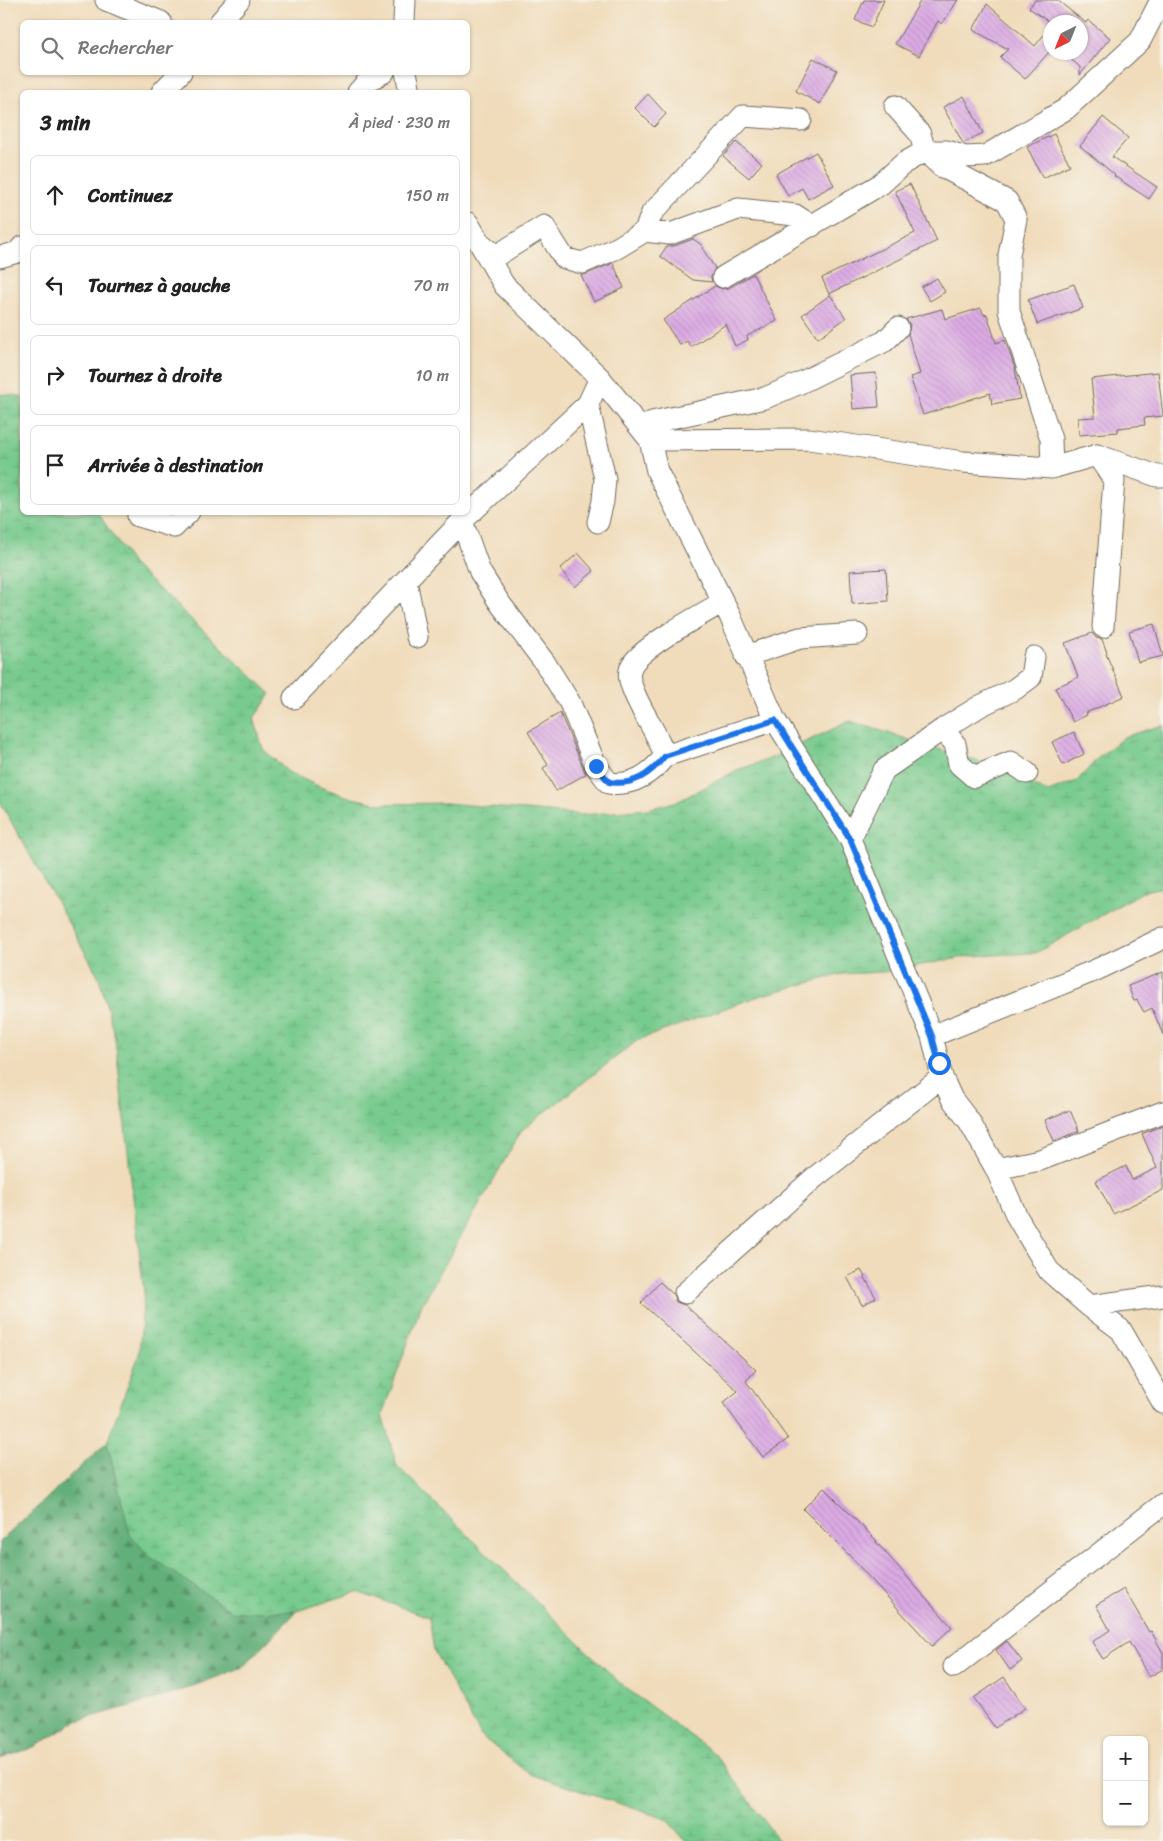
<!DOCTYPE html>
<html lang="fr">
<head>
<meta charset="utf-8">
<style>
  :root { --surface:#fff; --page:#f6f6f6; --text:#222; --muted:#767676; --line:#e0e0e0 }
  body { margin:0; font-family:Sriracha,sans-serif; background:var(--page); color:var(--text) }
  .controls { position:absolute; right:15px; bottom:15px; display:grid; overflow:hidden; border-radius:8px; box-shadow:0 1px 4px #0004 }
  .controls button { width:45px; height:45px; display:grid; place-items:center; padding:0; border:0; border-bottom:1px solid var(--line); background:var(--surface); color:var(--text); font:25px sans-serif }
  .compass { position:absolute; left:1043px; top:15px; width:45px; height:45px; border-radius:50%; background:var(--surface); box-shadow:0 1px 4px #0004; rotate:223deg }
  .stop { position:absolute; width:15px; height:15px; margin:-11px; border:4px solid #1a73e8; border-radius:50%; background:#fff }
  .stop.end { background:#1a73e8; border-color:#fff; box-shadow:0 1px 5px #0008 }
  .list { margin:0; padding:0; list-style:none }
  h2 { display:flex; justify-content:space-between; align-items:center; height:65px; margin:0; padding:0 20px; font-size:21px }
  h2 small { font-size:16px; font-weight:400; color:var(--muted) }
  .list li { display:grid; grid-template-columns:32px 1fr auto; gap:15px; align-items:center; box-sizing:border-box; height:80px; margin:0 10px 10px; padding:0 10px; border:1px solid var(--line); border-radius:8px }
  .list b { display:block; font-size:19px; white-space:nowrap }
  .list em { font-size:16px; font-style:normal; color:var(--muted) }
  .icon { flex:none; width:28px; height:28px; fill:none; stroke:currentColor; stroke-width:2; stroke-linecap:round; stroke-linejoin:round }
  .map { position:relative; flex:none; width:1163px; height:1841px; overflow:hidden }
  .search { position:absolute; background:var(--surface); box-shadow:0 1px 4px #0004; left:20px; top:20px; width:450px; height:55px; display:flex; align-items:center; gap:12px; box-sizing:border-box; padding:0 18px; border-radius:8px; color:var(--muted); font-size:19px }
  .panel { position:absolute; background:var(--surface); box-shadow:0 1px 4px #0004; left:20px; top:90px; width:450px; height:425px; border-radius:8px }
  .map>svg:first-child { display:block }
  .forest { fill:url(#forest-firs); stroke:#466d52 }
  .wetland { fill:url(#wetland-marsh); stroke:#527b5c }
  .building { fill:url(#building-back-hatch) }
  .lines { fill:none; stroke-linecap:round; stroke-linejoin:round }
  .minor-casing { stroke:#70695d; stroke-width:23 }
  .minor { stroke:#fff; stroke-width:21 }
  .route { stroke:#1a73e8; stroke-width:6 }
</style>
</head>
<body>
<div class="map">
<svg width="1163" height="1841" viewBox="0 0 1163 1841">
  <defs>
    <pattern id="forest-firs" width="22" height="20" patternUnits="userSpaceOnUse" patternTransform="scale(1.25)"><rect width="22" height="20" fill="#62af79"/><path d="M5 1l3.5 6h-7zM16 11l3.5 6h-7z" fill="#518f63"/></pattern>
    <pattern id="wetland-marsh" width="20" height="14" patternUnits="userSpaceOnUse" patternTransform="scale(1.25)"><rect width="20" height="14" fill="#78cb8e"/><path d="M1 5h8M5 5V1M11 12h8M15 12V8" fill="none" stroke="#68ae7b"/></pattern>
    <pattern id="building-back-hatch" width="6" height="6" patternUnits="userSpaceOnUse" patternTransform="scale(1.25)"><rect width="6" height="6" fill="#dbabe4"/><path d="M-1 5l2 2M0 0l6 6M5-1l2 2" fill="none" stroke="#bc93c4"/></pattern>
  </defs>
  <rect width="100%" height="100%" fill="#f7f3e8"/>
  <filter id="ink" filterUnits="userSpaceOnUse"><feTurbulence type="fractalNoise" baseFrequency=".02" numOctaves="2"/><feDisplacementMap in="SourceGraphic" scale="10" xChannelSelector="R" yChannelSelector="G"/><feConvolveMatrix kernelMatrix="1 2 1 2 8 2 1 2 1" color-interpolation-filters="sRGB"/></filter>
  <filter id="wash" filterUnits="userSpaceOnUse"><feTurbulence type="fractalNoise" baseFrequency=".0096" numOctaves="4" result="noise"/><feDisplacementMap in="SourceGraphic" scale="20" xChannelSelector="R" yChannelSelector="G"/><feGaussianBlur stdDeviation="1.12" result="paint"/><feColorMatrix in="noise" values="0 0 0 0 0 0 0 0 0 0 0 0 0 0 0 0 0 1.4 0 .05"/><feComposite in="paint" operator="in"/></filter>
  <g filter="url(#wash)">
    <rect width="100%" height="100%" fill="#f0dcbb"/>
    <path class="forest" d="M107 1442 130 1534 233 1612 297 1611 243 1667 170 1695 77 1721 34 1747 0 1759V1542Z"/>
    <path class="wetland" d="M0 394 21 396 22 399V512L98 513 132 564 271 694 254 718 263 749 288 772 320 787 352 798 382 804 446 803 582 815 648 809 679 801 737 770 767 760 850 721 989 765 1048 792 1077 781 1098 758 1124 737 1163 725V887L1144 891 1036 953 970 956 884 972 842 974 759 996 638 1040 522 1130 421 1306 382 1415 397 1466 622 1685 715 1754 779 1841H686L666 1819 529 1774 481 1736 434 1651 429 1617 357 1592 297 1611 233 1612 150 1557 130 1534 107 1442 139 1355 144 1293 115 1038 99 977 0 802Z"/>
    <g id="blocks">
      <path class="building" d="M864 0H884L872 27 855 20Z
        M921 0H958L942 24 938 21 919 56 895 44Z
        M1035 0H1057L1086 23 1088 20 1110 38 1080 75V67L1062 52H1080V22H1049L1029 8Z
        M987 4 1035 46 1050 27V51L1025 79 1000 57 1008 49 973 30Z
        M813 58 837 70 820 104 796 91Z
        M648 94 666 114 654 127 635 108Z
        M964 96 983 133 963 143 943 107Z
        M1103 117 1128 138 1112 157 1157 187 1149 199 1114 176 1115 175 1080 146Z
        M1054 134 1070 165 1043 178 1027 147Z
        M736 142 762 163 749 178 723 156Z
        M816 152 834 185 808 199 802 188 788 196 776 174Z
        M910 184 937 241 829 294 822 278 915 233 895 191Z
        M693 239 703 246 702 248 715 268 711 277 712 282 693 280 660 256 667 246H674Z
        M613 263 624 288 594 302 581 275 587 274Z
        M753 274 777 321 747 336 748 340 735 346 726 324 691 347 687 341 680 345 663 320 715 286 723 289 729 288Z
        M937 278 945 292 930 301 921 287Z
        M1074 284 1083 308 1037 324 1028 300Z
        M830 295 846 318 818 338 802 315Z
        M981 308 984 315 987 314 996 343 1005 340 1015 368 1020 399 992 404 990 393 923 415 910 377 920 374 908 334 910 325 906 319 942 309 945 319Z
        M1158 372 1163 416 1144 418 1145 425 1118 428V432L1079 435 1078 418 1095 417 1091 379Z
        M876 373 879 407 853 409 850 375Z
        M578 553 594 571 575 587 560 569Z
        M886 569 888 601 852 604 850 571Z
        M1154 624 1163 656 1138 662 1129 631Z
        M1092 633 1096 638 1102 639 1107 653 1106 654 1124 696 1086 713 1087 715 1073 722 1055 688 1078 677 1065 643Z
        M560 713 586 774 556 791 543 768 548 765 528 732Z
        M1074 732 1084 754 1063 765 1052 742Z
        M1163 972V1035L1152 1008 1144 1012 1137 1000 1134 1001 1128 986Z
        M1070 1110 1079 1131 1054 1141 1045 1120Z
        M1163 1125V1190L1113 1214 1096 1181 1126 1166 1132 1180 1157 1168 1142 1134Z
        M861 1270 876 1298 862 1305 847 1277Z
        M660 1282 673 1294 676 1302 685 1305 756 1370 746 1381 788 1439 763 1457 723 1403 738 1391 641 1303Z
        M824 1488 877 1541 876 1542 952 1627 932 1646 850 1556 803 1509Z
        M1124 1589 1149 1632 1151 1631 1163 1653V1669L1149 1677 1129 1642 1103 1659 1092 1642 1110 1630 1096 1605Z
        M1007 1641 1022 1661 1010 1670 996 1650Z
        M1004 1677 1025 1708 995 1728 974 1698Z"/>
    </g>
  </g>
  <g filter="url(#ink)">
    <use href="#blocks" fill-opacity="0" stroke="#70695d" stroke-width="1"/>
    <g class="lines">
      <defs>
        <path id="minor" d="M106 0 161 22
          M220 22 239 0
          M404 22 405 0
          M406 72 410 92
          M162 92 181 72
          M358 92 369 80 384 72
          M895 106 920 134 925 151 941 166 1007 201 1016 219 1009 255V311L1051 439 1052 468
          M468 223 504 285 600 378 650 440 657 471 730 616 775 720 850 839 932 1036 942 1077 952 1099 969 1121 996 1169 1017 1217 1049 1271 1089 1306 1121 1330 1163 1403
          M645 231 652 213 743 116 801 120
          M480 243 496 256 544 226 564 258 582 263 617 248 645 231 670 234 738 209 795 215 812 226
          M0 257 18 252 22 247
          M723 277 881 184 904 163 925 151H947L965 157 985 156 1066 109 1140 41 1161 0
          M898 328 885 341 800 383 765 398 652 422 650 440 809 439 963 462 1052 468 1097 455 1157 476H1163
          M588 404 605 479 603 501 598 522
          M1097 455 1114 480 1103 627
          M138 516 174 527 189 512
          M462 521 480 572 499 602 545 663 570 703 596 766 609 783C633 786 650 775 665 756 657 731 640 711 632 687 629 679 628 673 632 665 643 646 702 614 723 602
          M406 580 417 637
          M746 656 800 638 857 634
          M294 698 462 521 588 404 600 378
          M943 729 955 744 959 764 974 777 1011 762 1027 773
          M665 756 775 720
          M850 839 884 770 943 729 980 706 1015 689 1031 677 1034 657
          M932 1036 1096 970 1163 938
          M996 1169 1040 1160 1163 1112
          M685 1293 814 1178 942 1077
          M1089 1306 1163 1296
          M954 1667 1163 1504"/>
      </defs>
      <use href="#minor" class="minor-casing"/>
      <use href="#minor" class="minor"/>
    </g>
  </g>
  <g class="lines" filter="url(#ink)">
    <path class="route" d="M596 766 609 782C633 786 650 775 665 756L775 720 850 839 932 1036 939 1063"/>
  </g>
</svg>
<div class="controls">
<button>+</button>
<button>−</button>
</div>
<svg class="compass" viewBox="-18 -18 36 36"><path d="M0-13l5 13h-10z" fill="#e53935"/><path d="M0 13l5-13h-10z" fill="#767676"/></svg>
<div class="stop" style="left:939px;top:1063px"></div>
<div class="stop end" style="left:596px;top:766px"></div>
<div class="search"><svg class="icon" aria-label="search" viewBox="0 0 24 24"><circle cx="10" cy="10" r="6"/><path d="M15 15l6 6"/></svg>Rechercher</div>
<section class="panel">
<h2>3 min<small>À pied · 230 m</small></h2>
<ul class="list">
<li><svg class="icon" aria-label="ahead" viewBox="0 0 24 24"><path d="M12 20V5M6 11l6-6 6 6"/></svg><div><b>Continuez</b></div><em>150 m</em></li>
<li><svg class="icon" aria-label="left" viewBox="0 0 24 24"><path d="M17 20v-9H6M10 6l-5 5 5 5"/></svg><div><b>Tournez à gauche</b></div><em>70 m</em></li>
<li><svg class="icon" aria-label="right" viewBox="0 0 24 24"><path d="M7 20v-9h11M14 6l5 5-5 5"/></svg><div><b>Tournez à droite</b></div><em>10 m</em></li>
<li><svg class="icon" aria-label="arrive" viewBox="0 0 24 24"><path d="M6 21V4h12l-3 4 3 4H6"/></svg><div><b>Arrivée à destination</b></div></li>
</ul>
</section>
</div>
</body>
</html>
